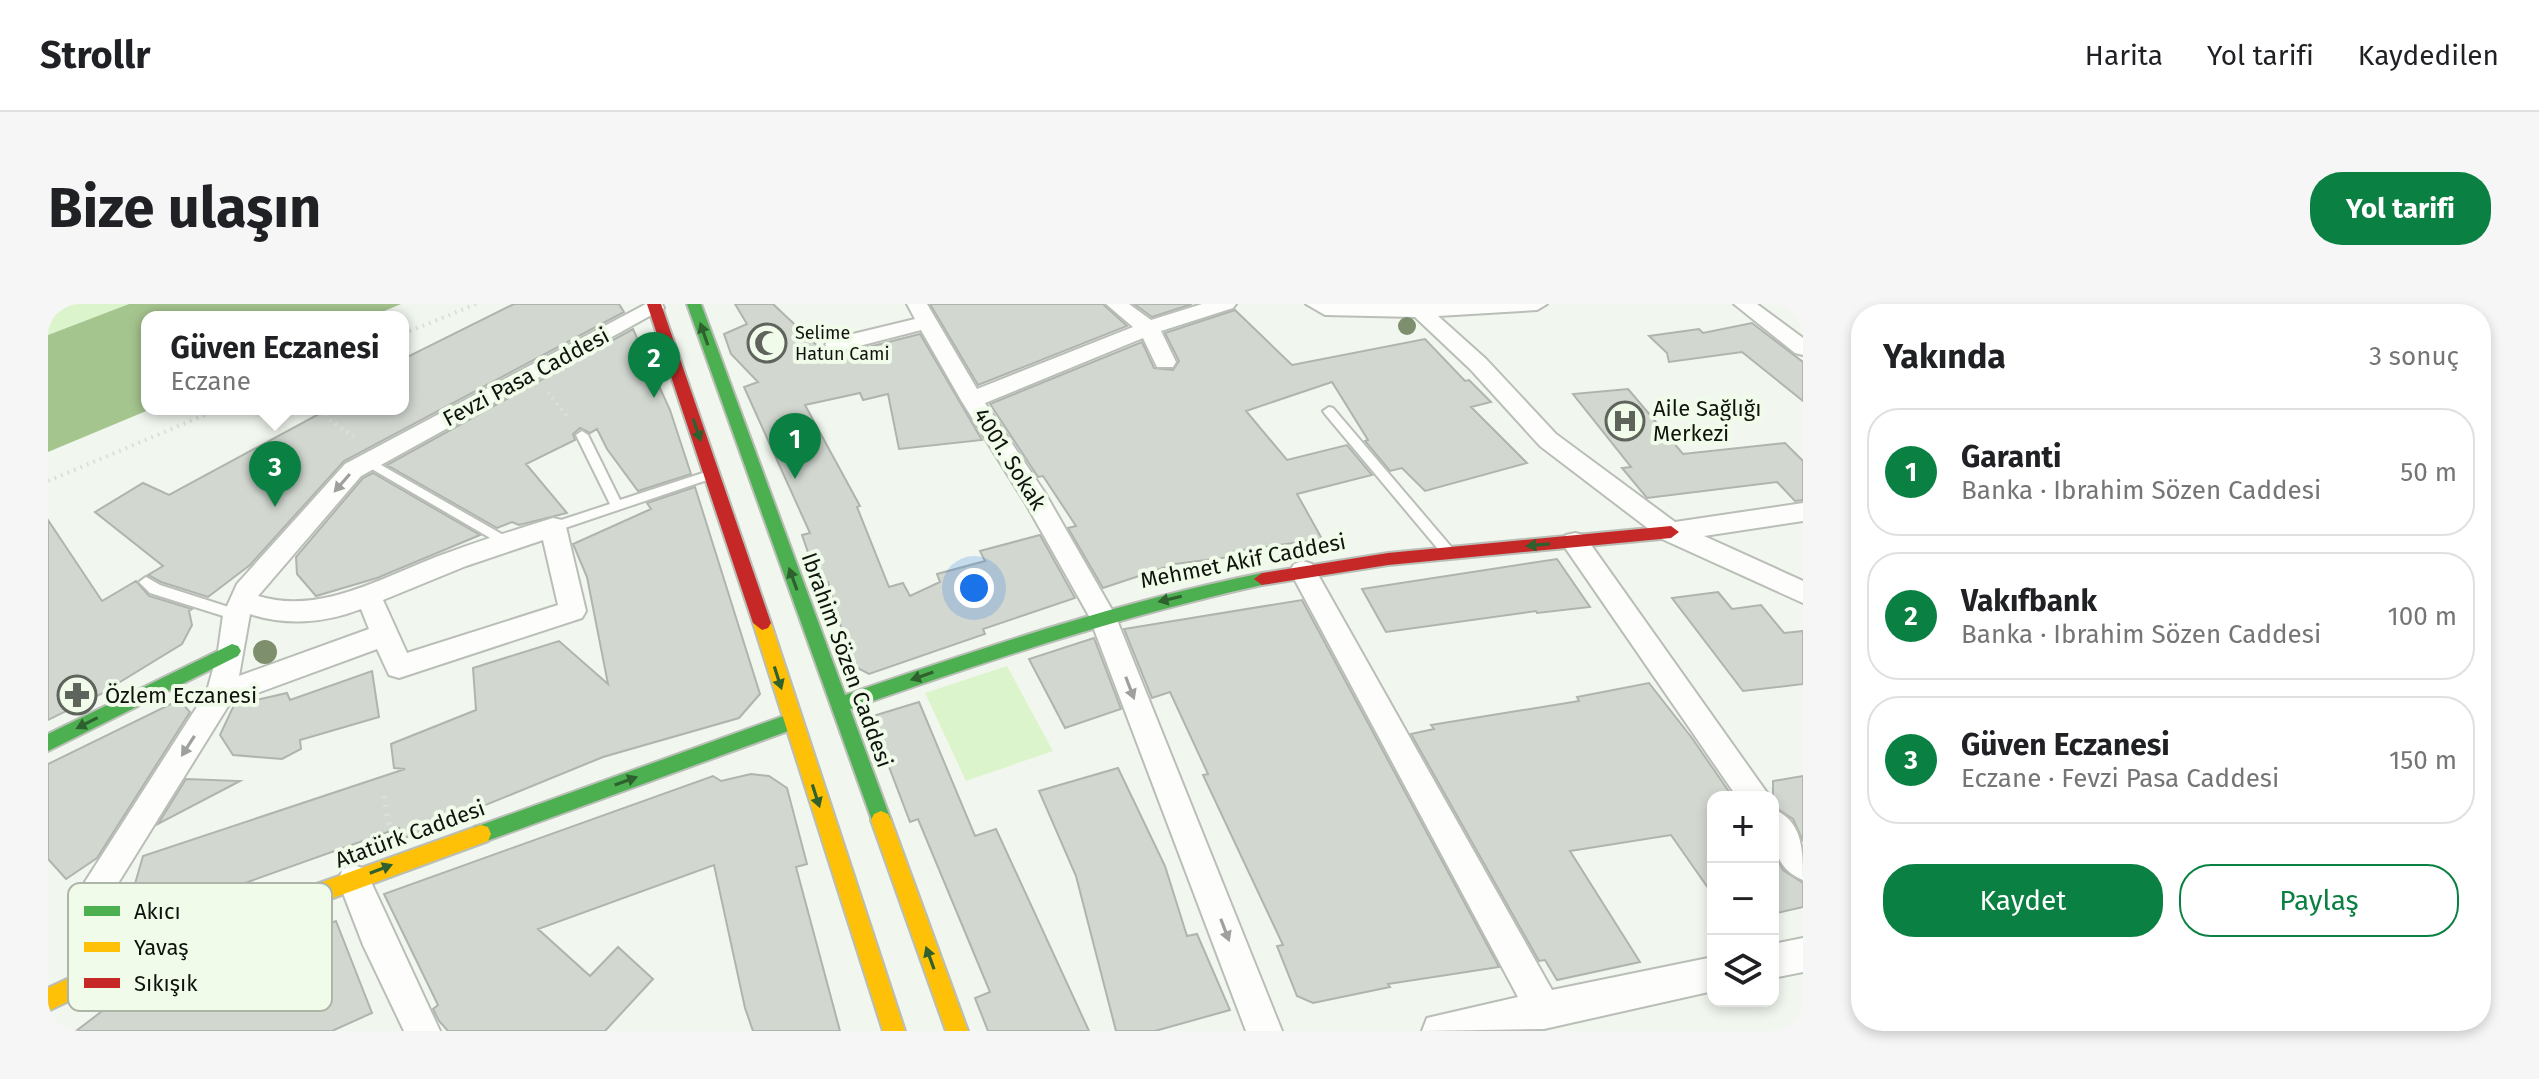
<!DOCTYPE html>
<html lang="tr">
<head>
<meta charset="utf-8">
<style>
  :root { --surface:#fff; --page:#f6f6f6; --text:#202124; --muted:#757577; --line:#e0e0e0; --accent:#0b8043 }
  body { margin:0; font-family:"Fira Sans",sans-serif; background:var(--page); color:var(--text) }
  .controls { position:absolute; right:24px; bottom:24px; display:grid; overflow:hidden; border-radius:16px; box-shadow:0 4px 12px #0003 }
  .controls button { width:72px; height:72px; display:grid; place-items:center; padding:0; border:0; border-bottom:2px solid var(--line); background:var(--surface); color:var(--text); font:40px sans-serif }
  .you { position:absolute; left:926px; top:284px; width:28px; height:28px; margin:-20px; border:6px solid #fff; border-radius:50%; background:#1a73e8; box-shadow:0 0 0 12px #1a73e833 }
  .badge { display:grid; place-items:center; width:52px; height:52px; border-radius:50%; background:var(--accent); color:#fff; font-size:26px; font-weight:700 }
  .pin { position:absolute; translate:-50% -66px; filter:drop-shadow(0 2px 4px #0008) }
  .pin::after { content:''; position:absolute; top:42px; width:28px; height:24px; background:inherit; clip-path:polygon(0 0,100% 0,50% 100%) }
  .popup { position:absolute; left:93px; top:7px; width:268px; height:104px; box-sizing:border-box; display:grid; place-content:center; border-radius:16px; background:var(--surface); filter:drop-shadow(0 2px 6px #0005); font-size:26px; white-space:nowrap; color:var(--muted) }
  .popup b { font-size:30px; color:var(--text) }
  .popup::after { content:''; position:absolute; left:50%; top:100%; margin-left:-16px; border:16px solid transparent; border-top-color:var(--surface) }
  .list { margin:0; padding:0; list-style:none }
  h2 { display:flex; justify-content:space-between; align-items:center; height:104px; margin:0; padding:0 32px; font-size:34px }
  h2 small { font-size:26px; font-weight:400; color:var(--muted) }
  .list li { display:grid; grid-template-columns:52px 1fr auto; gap:24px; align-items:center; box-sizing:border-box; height:128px; margin:0 16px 16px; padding:0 16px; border:2px solid var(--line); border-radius:32px }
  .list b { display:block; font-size:30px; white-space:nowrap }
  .list p { margin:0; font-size:26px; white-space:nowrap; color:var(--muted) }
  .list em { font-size:26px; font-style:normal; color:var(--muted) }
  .actions { display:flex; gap:16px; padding:24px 32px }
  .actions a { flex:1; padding:18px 0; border:2px solid var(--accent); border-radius:32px; text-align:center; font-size:28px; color:var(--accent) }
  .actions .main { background:var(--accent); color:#fff }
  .icon { flex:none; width:44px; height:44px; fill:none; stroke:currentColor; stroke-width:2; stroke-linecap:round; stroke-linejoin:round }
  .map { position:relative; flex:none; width:1755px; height:727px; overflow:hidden; border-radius:32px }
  header { display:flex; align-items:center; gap:48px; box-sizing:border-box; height:112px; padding:0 40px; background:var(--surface); border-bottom:2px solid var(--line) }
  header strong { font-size:38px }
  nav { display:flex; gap:44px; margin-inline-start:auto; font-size:28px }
  .intro { display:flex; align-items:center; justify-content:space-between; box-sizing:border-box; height:192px; padding:0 48px }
  h1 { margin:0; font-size:56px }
  .button { padding:20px 36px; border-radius:32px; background:var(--accent); color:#fff; font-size:28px; font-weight:700 }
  main { display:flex; gap:48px; padding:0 48px }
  aside { flex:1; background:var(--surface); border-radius:32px; box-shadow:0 4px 12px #0003 }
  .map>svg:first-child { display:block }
  .green { fill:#dcf4cb }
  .water { fill:#a5c58e }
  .building { fill:#d2d7d0; stroke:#b0b4ae; stroke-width:2 }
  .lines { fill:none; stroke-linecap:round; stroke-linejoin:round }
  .lane-casing { stroke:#b9beb7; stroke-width:4 }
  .street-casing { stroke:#b9beb7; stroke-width:4 }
  .fast-casing { stroke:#b9beb7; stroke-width:4 }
  .slow-casing { stroke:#b9beb7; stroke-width:4 }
  .jam-casing { stroke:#b9beb7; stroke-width:4 }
  .path-far1 { stroke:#dddfdd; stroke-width:4; stroke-dasharray:2 5; stroke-linecap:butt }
  .path { stroke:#dddfdd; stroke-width:6; stroke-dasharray:2 7; stroke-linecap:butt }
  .lane { fill:#fdfefc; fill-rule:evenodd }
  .street { fill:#fdfefc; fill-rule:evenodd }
  .fast { fill:#4caf50; fill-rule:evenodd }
  .slow { fill:#ffc107; fill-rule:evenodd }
  .jam { fill:#c62828; fill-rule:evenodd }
  .tree { fill:#7e8f6d }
  .oneway { fill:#2e612e }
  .oneway2 { fill:#9ea09c }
  .labels { text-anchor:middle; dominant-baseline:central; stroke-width:8; stroke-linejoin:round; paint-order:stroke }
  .far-poi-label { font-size:18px; fill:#0f130d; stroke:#f0fbea; text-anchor:start }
  .street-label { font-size:22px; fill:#0f130d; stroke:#f0fbea }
  .poi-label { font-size:22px; fill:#0f130d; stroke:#f0fbea; text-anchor:start }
  .key { fill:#f0fbea; stroke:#acb5a8; stroke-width:2 }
  .key-label { font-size:22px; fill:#0f130d }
</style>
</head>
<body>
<header>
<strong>Strollr</strong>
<nav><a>Harita</a><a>Yol tarifi</a><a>Kaydedilen</a></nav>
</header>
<div class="intro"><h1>Bize ulaşın</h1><a class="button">Yol tarifi</a></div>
<main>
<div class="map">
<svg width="1755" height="727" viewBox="0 0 1755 727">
  <rect width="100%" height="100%" fill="#f1f7ee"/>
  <path class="green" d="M0 0H81L0 31Z
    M959 362 1005 447 918 477 877 389Z"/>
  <path class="water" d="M81 0H353L322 13H99V105H103L0 148V31Z"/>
  <path class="building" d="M466 0H571L576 8 296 157 202 261 160 293 113 278 100 271 115 262 47 208 95 179 121 191 280 105H355V55Z
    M687 0H725L778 50 789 51 872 30 934 136 851 145 840 90 815 96 812 89 757 101 812 202 809 203 841 283 855 279 862 292 892 278 889 270 937 257 932 247 992 231 1027 294 935 325 937 330 821 370 804 361 780 278 771 280 754 231 762 229 696 83 710 78 683 50 676 30 699 20Z
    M882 0H1055L1079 22 930 81Z
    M1086 0H1144L1104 13Z
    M1187 6 1244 61 1377 35 1417 77 1421 76 1443 98 1423 103 1479 159 1377 187 1354 164 1342 167 1317 137 1320 136 1284 78 1198 107 1239 156 1299 141 1324 171 1249 190 1274 235 1187 247 1190 252 1127 260 1055 284 1020 224 1028 222 995 172 990 173 942 100 1094 38 1106 64 1125 66 1131 57 1117 29Z
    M1704 19 1755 58V97L1694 48 1621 58 1619 49 1601 32 1651 25 1655 29Z
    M585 25 622 106 643 170 590 187 559 145 549 125 542 129 532 124 525 130 527 136 478 160 519 209 471 221 464 218 449 224 339 161Z
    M1580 85 1635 150 1737 139 1755 157V196L1747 197 1729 178 1599 194 1574 164 1583 163 1525 90Z
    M325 169 432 231 329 274 268 292 249 270 248 253 315 174Z
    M647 183 712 390 691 414 555 453 352 536 351 524 85 619 82 597 95 552 357 465 346 464 343 440 428 406 425 364 511 337 560 380 539 273 525 240 603 205 599 199Z
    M0 216 54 297 88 277 101 292 144 305 141 307 144 321 134 340 59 386H61L0 416Z
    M1509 255 1542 303 1489 309 1488 307 1338 328 1314 285Z
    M1670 288 1684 305 1713 301 1736 329 1755 327V380L1695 387 1624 294Z
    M1254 296 1451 663 1340 680 1342 683 1265 699 1249 692 1229 642 1235 641 1155 471 1160 470 1122 388 1104 394 1076 325Z
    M1046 334 1073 405 1017 424 981 355Z
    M324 367 331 413 252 436 253 445 234 455 185 451 172 431 186 401 239 389 242 396Z
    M1601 379 1644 434 1684 492 1665 493V591L1623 531 1522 547 1592 658 1509 676 1497 656 1491 657 1363 430 1386 425 1383 421 1531 397 1529 393Z
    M131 396 142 408 49 554 18 575 0 555V460Z
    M871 398 927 532 948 525 1041 727H940L927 694 942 688 870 515 862 518 822 413Z
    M1070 464 1117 562 1139 632 1149 630 1182 706 1107 727H1068L1028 572 991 487Z
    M703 470 721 472 739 484 759 560 748 563 792 727H705L697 704 666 561 490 625 542 672 570 643 605 675 557 727H400L391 717 385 705 390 701 336 590 665 472 673 477Z
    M1755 472V537L1745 515 1725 502V477Z
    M138 475 192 477 110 520Z
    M1725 547 1735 566 1755 579V603L1725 610Z
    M288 617 324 709 284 727H28L70 695Z"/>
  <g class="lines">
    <defs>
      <path id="lane" d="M1281 103 1285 104 1405 245 1406 248 1405 251H1395L1277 110 1275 107Z
        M534 127 540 131 572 196 664 166 670 170 668 173 505 228 501 226 499 223 501 220 562 200 528 131Z
        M321 154 464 236 466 239 464 242H456L317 161 315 158Z
        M98 273 112 281 193 307 195 311 188 316 102 289 91 278Z"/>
      <path id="street" d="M598 0H614L616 4 313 172 210 292C274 312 340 270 399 249 434 236 470 225 505 214L514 216 518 223 538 307 534 314 351 374 341 371 329 345 182 399 59 597 85 663 80 675 68 680 56 675 26 595 159 387 170 347 175 311 189 280 297 160ZM495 236 510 301 359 349 335 296 418 262ZM313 305 321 325 191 372 202 310C237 322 278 319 313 305Z
        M859 0H879L929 85 1085 23 1058 0H1081L1103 16 1154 0H1188L1185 4 1113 27 1128 58 1125 63H1109L1095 34 937 99 997 189 1067 311 1234 727H1198L1041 312 978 200 913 96 873 26 788 48 777 41 780 36 867 15Z
        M1258 0H1499L1489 6 1390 12 1438 55 1508 130 1627 218 1755 199V217L1656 232 1755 277V299L1614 235 1492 142 1422 65 1367 13 1277 11Z
        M1686 0H1709L1755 34V51L1747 49Z
        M1527 229 1536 231 1722 493H1689L1518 245 1514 238 1518 231Z
        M1255 257 1264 260 1504 686 1665 653V687L1496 725 1374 727 1379 714 1470 693 1242 267 1246 260Z
        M1725 505C1755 517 1755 547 1755 576 1723 563 1725 534 1725 505Z
        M306 561 317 565 392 727H356L315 641 290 576 295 565Z
        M1755 634V668L1725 674V640Z"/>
      <path id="fast" d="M639 0H653L797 391C934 344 1071 298 1214 269L1222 275 1214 281C1073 312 938 357 802 405L843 516 840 522 833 525 826 522Z
        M184 340 190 342 193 347 190 352 0 447V430Z
        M744 409 751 411 753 417 751 423 433 539 426 537 423 530 426 523 433 521Z"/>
      <path id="slow" d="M714 312 723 319 857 727H835L705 319Z
        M833 507 840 510 843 516 920 727H898L823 516 826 510Z
        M433 521 440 523 443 530 440 537 73 672 0 707V684L68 652Z"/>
      <path id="jam" d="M599 0H613L723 319 720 324 714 326 705 319Z
        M1623 222 1631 228 1623 234 1340 261 1214 281 1206 275 1214 269 1340 249Z"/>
    </defs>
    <use href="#lane" class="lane-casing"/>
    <use href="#street" class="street-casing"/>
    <use href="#fast" class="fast-casing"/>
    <use href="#slow" class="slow-casing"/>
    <use href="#jam" class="jam-casing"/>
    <path class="path-far1" d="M355 30 428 0
      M500 88 521 115
      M273 105 280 115 309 135
      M0 177 171 105"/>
    <path class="path" d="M336 492 342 527"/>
    <use href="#lane" class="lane"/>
    <use href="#street" class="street"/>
    <use href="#fast" class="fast"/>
    <use href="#slow" class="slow"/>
    <use href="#jam" class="jam"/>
  </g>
  <g class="tree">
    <circle cx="1359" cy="22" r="9"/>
    <circle cx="217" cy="348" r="12"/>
  </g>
  <defs><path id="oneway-solid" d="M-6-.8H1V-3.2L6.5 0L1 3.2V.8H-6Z" transform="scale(2)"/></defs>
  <g class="oneway">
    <use href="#oneway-solid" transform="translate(656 30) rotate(-109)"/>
    <use href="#oneway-solid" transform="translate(649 126) rotate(71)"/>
    <use href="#oneway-solid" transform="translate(1490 241) rotate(175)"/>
    <use href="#oneway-solid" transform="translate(745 275) rotate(-110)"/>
    <use href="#oneway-solid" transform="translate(1122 295) rotate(167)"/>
    <use href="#oneway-solid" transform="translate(874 372) rotate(161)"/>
    <use href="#oneway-solid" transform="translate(730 374) rotate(72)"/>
    <use href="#oneway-solid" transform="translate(39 419) rotate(153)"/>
    <use href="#oneway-solid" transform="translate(578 477) rotate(-20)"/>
    <use href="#oneway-solid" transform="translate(768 492) rotate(72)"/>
    <use href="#oneway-solid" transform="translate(333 565) rotate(-21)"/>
    <use href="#oneway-solid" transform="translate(882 654) rotate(-110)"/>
  </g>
  <g class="oneway2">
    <use href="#oneway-solid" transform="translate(294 179) rotate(131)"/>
    <use href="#oneway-solid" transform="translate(1082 384) rotate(69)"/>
    <use href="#oneway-solid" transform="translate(140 442) rotate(123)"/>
    <use href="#oneway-solid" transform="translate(1177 626) rotate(69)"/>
  </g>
  <defs>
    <symbol id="mosque-ring" viewBox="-11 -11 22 22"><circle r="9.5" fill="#f0fbea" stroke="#5e635c" stroke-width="1.5"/><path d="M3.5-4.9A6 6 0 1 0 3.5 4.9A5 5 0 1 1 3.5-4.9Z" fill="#5e635c"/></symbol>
    <symbol id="hospital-ring" viewBox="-11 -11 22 22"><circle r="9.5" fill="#f0fbea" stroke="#5e635c" stroke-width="1.5"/><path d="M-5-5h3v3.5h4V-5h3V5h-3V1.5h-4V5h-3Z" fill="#5e635c"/></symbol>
    <symbol id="pharmacy-ring" viewBox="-11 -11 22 22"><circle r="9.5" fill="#f0fbea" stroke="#5e635c" stroke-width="1.5"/><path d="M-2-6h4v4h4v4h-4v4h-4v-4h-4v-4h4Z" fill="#5e635c"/></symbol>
  </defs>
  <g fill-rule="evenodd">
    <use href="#mosque-ring" x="697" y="17" width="44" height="44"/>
    <use href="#hospital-ring" x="1555" y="95" width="44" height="44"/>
    <use href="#pharmacy-ring" x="7" y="369" width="44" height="44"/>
  </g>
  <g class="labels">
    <g class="far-poi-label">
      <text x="747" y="29">Selime<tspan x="747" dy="21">Hatun Cami</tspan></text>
    </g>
    <g class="street-label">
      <text transform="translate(478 73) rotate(-28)">Fevzi Pasa Caddesi</text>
      <text transform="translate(962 155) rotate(58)">4001. Sokak</text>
      <text transform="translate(1195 257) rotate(-11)">Mehmet Akif Caddesi</text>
      <text transform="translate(799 356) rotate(70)">Ibrahim Sözen Caddesi</text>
      <text transform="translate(362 530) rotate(-20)">Atatürk Caddesi</text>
    </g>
    <g class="poi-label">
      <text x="1605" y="104">Aile Sağlığı<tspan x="1605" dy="25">Merkezi</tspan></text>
      <text x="57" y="391">Özlem Eczanesi</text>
    </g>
  </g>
  <rect x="20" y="579" width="264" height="128" rx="12" class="key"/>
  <rect x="36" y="602" width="36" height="10" fill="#4caf50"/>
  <rect x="36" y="638" width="36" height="10" fill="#ffc107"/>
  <rect x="36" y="674" width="36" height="10" fill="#c62828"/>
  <g class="key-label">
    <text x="86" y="615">Akıcı</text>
    <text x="86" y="651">Yavaş</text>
    <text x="86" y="687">Sıkışık</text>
  </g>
</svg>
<div class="controls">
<button>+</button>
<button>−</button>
<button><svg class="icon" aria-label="layers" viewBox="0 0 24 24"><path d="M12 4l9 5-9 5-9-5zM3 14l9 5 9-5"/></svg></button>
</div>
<div class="you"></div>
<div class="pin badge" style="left:747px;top:175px">1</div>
<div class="pin badge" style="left:606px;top:94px">2</div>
<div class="pin badge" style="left:227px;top:203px">3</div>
<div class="popup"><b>Güven Eczanesi</b>Eczane</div>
</div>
<aside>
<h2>Yakında<small>3 sonuç</small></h2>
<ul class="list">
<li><span class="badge">1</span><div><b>Garanti</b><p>Banka · Ibrahim Sözen Caddesi</p></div><em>50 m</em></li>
<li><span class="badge">2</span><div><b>Vakıfbank</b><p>Banka · Ibrahim Sözen Caddesi</p></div><em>100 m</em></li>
<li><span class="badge">3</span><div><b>Güven Eczanesi</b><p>Eczane · Fevzi Pasa Caddesi</p></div><em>150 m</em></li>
</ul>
<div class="actions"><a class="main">Kaydet</a><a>Paylaş</a></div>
</aside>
</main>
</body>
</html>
